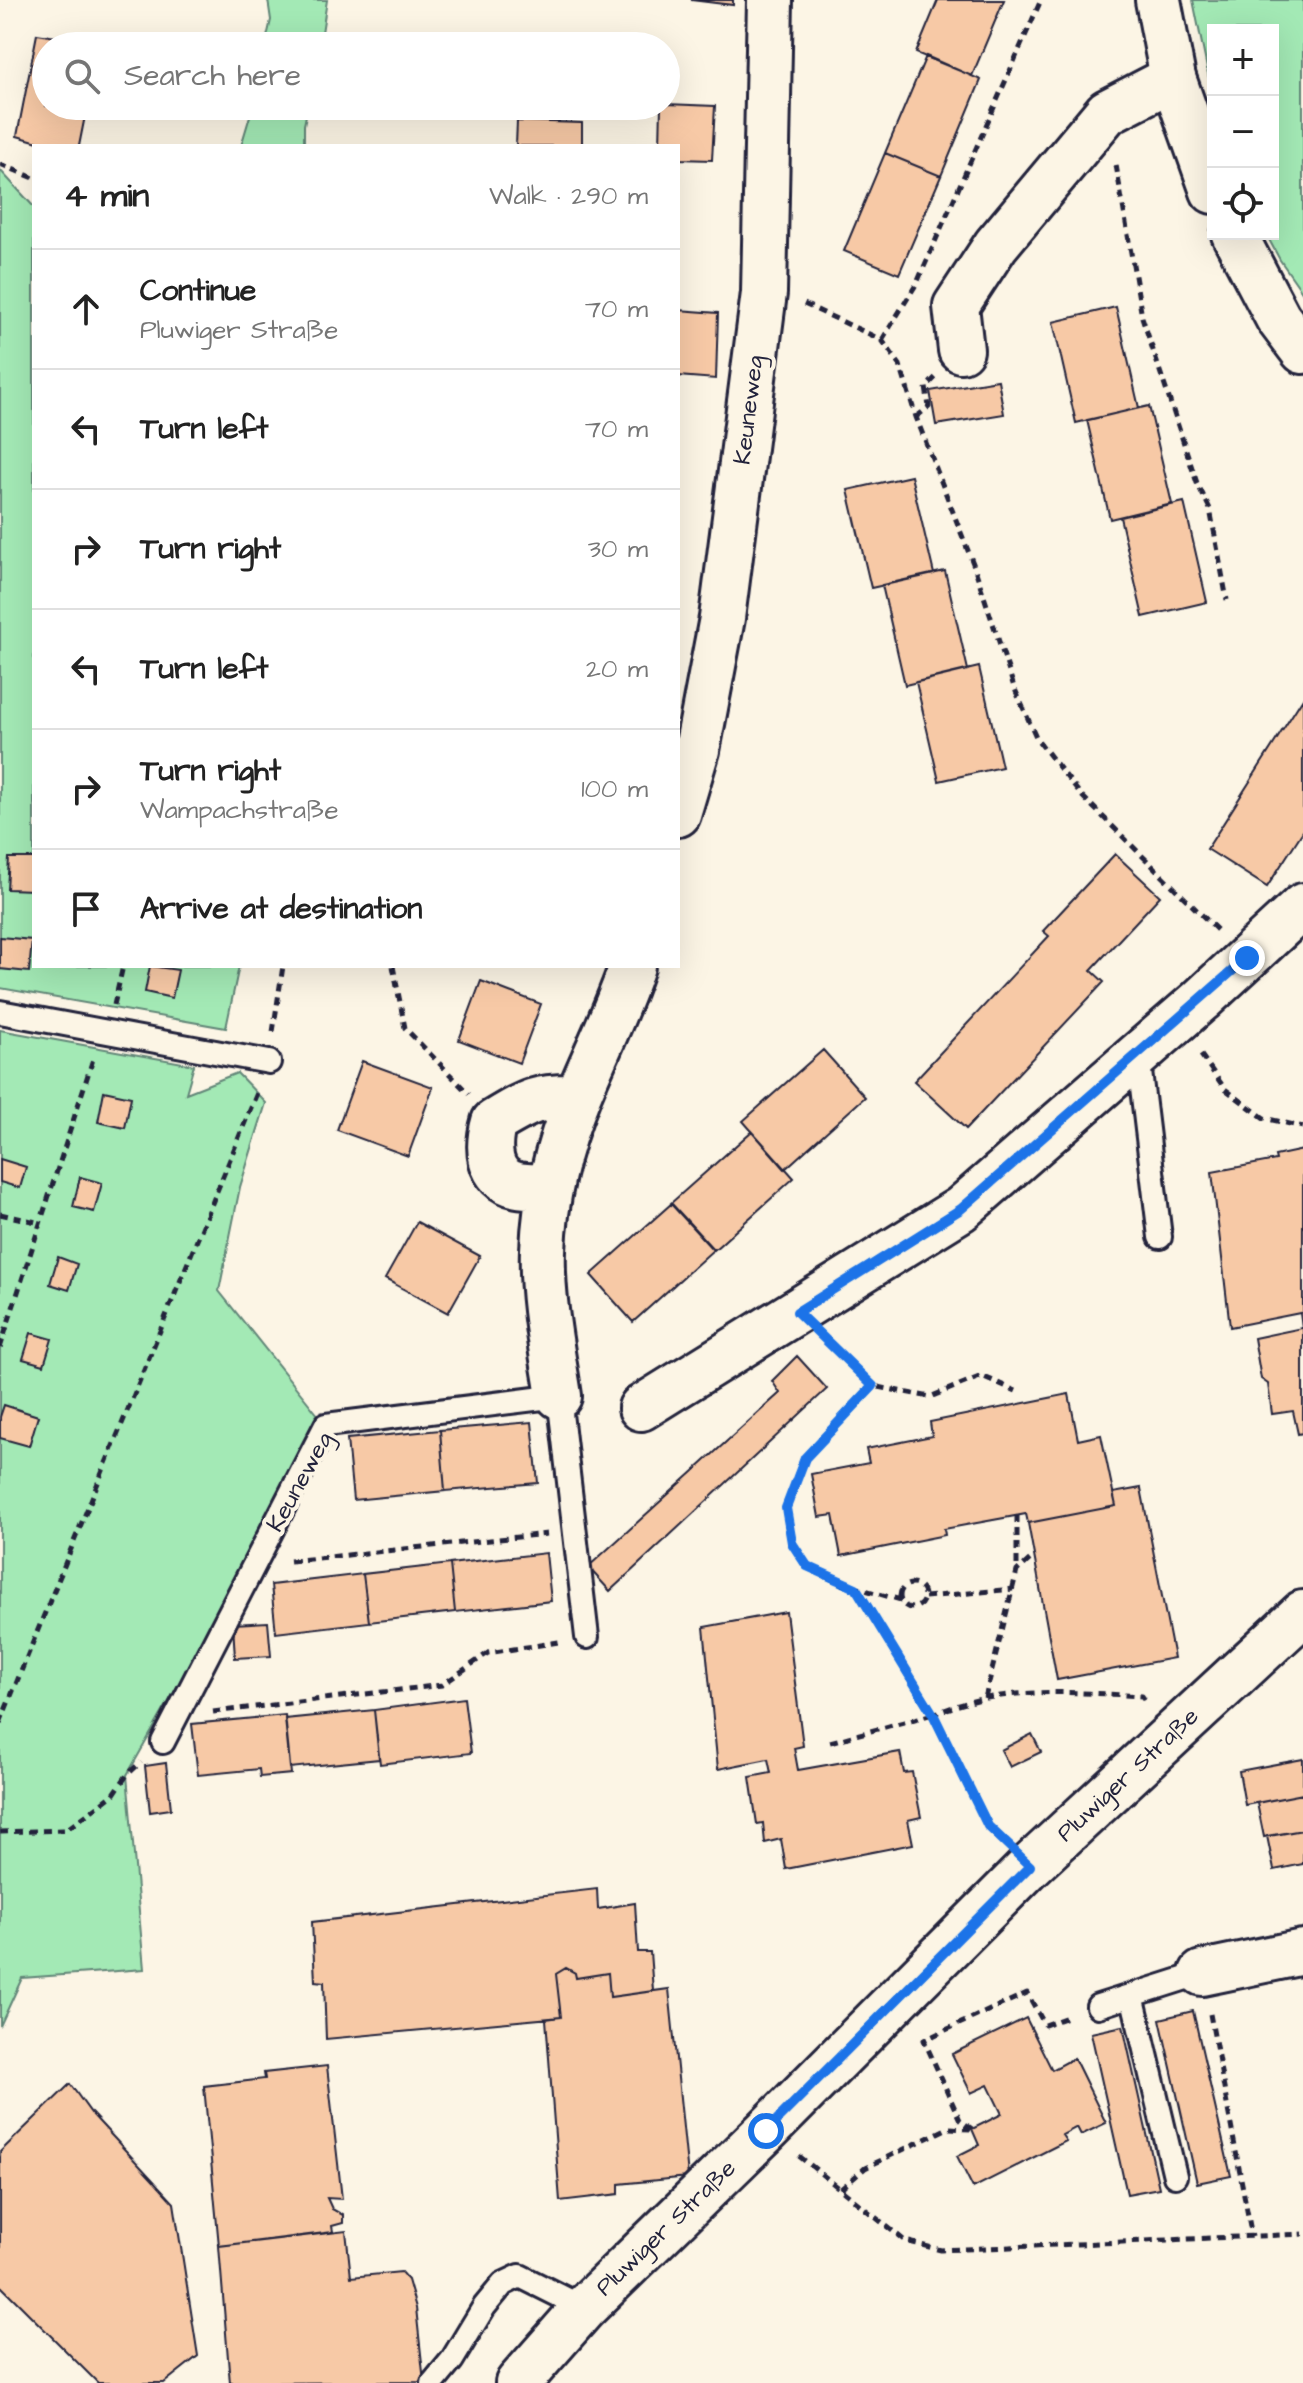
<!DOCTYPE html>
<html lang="en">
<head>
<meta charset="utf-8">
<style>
  :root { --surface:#fff; --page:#f2f2f2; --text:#222; --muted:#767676; --line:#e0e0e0 }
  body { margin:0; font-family:"Architects Daughter",sans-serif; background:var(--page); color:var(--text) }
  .controls { position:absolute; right:24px; top:24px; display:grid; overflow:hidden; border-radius:0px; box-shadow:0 8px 32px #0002 }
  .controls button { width:72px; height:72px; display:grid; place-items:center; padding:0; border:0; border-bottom:2px solid var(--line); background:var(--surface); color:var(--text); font:40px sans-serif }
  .stop { position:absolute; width:24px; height:24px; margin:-18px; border:6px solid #1a73e8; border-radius:50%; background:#fff }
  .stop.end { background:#1a73e8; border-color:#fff; box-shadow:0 2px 8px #0008 }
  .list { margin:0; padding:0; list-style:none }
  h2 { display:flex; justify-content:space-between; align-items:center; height:104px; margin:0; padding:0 32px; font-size:34px }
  h2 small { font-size:26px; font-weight:400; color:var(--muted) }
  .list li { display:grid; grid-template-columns:52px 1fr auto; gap:24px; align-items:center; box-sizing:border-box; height:120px; padding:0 32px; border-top:2px solid var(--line) }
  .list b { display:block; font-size:30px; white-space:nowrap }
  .list p { margin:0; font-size:26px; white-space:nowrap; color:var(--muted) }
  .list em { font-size:26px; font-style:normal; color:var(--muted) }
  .icon { flex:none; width:44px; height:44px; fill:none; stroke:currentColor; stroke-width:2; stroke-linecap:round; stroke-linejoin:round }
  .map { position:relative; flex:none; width:1303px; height:2383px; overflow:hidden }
  .search { position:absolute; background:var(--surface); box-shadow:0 8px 32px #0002; left:32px; top:32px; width:648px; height:88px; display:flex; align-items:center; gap:20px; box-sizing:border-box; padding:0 28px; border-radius:44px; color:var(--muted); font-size:30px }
  .panel { position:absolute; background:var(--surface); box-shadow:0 8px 32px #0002; left:32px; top:144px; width:648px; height:824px; border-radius:0px }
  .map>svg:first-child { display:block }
  .green { fill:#a3e9b5; stroke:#628678; stroke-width:2 }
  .building { fill:#f7c9a6; stroke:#22223b; stroke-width:2 }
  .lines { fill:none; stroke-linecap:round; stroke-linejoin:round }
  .lane-casing { stroke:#22223b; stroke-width:28 }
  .street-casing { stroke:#22223b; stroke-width:50 }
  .secondary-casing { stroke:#22223b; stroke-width:50 }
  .path { stroke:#22223b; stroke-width:5; stroke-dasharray:8 6; stroke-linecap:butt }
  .lane { stroke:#fcf5e5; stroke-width:22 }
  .street { stroke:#fcf5e5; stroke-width:44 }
  .secondary { stroke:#fcf5e5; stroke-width:44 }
  .route { stroke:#1a73e8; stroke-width:10 }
  .labels { text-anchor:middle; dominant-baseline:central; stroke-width:8; stroke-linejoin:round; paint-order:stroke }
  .street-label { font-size:24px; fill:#22223b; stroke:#fcf5e5 }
</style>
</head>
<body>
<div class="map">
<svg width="1303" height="2383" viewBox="0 0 1303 2383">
  <rect width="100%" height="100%" fill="#fcf5e5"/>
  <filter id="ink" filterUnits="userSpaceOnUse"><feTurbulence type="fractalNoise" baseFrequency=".0125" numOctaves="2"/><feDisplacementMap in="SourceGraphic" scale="16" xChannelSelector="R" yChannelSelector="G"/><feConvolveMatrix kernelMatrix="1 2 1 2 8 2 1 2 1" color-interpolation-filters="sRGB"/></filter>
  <g filter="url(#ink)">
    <path class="green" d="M268 0H327L320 46H265L271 20Z
      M1193 0H1303V293L1280 260 1266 234H1273V30H1213V98Z
      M253 106H308L304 125V146H241Z
      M0 170 34 207V966H239L226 1028 0 988Z
      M0 1030 194 1065 186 1093 237 1073 266 1103 240 1187 219 1291 326 1425 127 1775 144 1969 22 1978 0 2026Z"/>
    <path class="building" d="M691 0H733V5Z
      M938 0H1004L972 76 916 53Z
      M37 34 113 46H46V106H87L79 146H52L17 136Z
      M926 56 981 80 941 176 885 153Z
      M666 104 715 106 712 160 678 159V146H660L661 106Z
      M517 121 582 123V146H516Z
      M885 153 941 176 899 274 844 251Z
      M1116 307 1139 408 1076 423 1053 322Z
      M678 310 718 313 716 379 678 376Z
      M998 380 1004 414 936 425 930 391Z
      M1149 406 1172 504 1110 519 1087 420Z
      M911 476 934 574 871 588 848 490Z
      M1184 502 1207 602 1143 617 1120 517Z
      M945 571 968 670 905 685 882 585Z
      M979 667 1002 767 939 781 916 682Z
      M1303 698V831L1267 887 1207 849Z
      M1115 854 1160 896 1091 970 1104 982 966 1129 914 1081 1049 936 1043 931Z
      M9 858H34V890L7 889Z
      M0 937 32 940 29 972 0 969Z
      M150 966 178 970 172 998 145 992Z
      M481 981 541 1004 519 1063 459 1040Z
      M823 1050 865 1097 785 1169 743 1121Z
      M362 1061 433 1087 408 1156 337 1130Z
      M104 1091 131 1097 125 1128 98 1122Z
      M752 1131 794 1178 714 1250 671 1203Z
      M1303 1150V1433L1298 1434 1293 1411 1272 1414 1268 1384 1261 1379 1254 1338 1302 1328 1300 1313 1230 1327 1212 1172 1276 1160 1275 1156Z
      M0 1159 26 1167 20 1188 0 1182Z
      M80 1177 102 1183 94 1212 73 1207Z
      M671 1204 713 1250 633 1322 591 1275Z
      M417 1222 480 1256 448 1313 385 1279Z
      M58 1257 77 1264 69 1290 50 1284Z
      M31 1333 52 1339 44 1365 23 1359Z
      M797 1356 827 1389 610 1591 588 1567 780 1393 772 1381Z
      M1069 1394 1078 1440 1101 1435 1116 1506 1028 1523 1026 1514 944 1529 945 1535 841 1556 833 1515 819 1517 811 1474 869 1463 866 1449 932 1436 930 1422Z
      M4 1405 38 1416 29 1446 0 1438V1417Z
      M532 1422 538 1483 445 1491 440 1430Z
      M440 1430 445 1491 353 1500 347 1439Z
      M1141 1488 1174 1658 1057 1680 1028 1523 1116 1506 1113 1493Z
      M546 1553 551 1601 455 1612 450 1564Z
      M450 1564 455 1612 369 1622 363 1574Z
      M363 1574 369 1622 276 1633 271 1585Z
      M786 1612 803 1746 794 1748 798 1770 900 1752 904 1773 912 1772 921 1817 908 1820 913 1844 786 1869 781 1839 765 1843 763 1823 757 1824 750 1777 771 1773 768 1759 718 1769 704 1627Z
      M268 1622 271 1656 235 1658 233 1624Z
      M464 1698 471 1753 380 1764 374 1710Z
      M374 1710 379 1759 290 1768 285 1719Z
      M285 1715 291 1774 260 1777 259 1769 198 1775 192 1724Z
      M1032 1734 1041 1752 1010 1767 1001 1750Z
      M1303 1759V1794L1245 1805 1239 1771Z
      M166 1763 171 1809 150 1812 145 1766Z
      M1303 1794V1830L1264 1837 1257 1803Z
      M1303 1830V1864L1274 1870 1267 1836Z
      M597 1889 598 1909 635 1903 638 1952H650L653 1991 610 1997 608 1973 576 1978 575 1973 566 1968 556 1974 561 2017 326 2039 324 1982 315 1981 312 1922Z
      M566 1968 575 1973 576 1978 608 1973 610 1997 669 1989 688 2177 619 2184V2194L560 2201 546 2019 561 2017 556 1974Z
      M1193 2011 1231 2176 1197 2183 1160 2019Z
      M1026 2018 1052 2070 1074 2058 1106 2123 1081 2135 1077 2127 1062 2135 1066 2141 973 2188 957 2156 979 2145 972 2129 1002 2114 988 2085 971 2093 952 2054Z
      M1123 2026 1159 2188 1127 2194 1091 2033Z
      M327 2066 342 2199 327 2198 332 2209 343 2215V2223L332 2226 333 2232 219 2246 204 2086 265 2079 264 2073Z
      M70 2084 91 2113 174 2203 198 2356 164 2383H98L0 2285V2152Z
      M346 2231 351 2277 401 2272 408 2280 416 2308 424 2382 230 2383 219 2246Z"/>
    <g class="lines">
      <defs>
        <path id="lane" d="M0 1012 269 1062
          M1138 1055 1160 1237
          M163 1742 326 1425 559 1396 587 1637
          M1132 1995 1175 2176
          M1098 2006 1202 1973
          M433 2383 452 2360 484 2307 503 2284 520 2276 584 2308"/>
        <path id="street" d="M961 350 956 306 996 245 1107 112 1173 78
          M678 814 697 750 722 618 764 293 770 0
          M550 1186C540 1186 528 1187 518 1185 487 1179 487 1146 494 1122 529 1101 537 1096 577 1097
          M559 1396C552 1351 541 1295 543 1250 545 1197 558 1145 578 1096 596 1052 617 1011 632 966
          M641 1408 961 1209 1201 1000 1303 906
          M1202 1973 1303 1952
          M518 2383 584 2308 766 2131 1030 1866 1303 1613"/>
        <path id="secondary" d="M1158 0 1173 78 1213 191
          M1234 234 1278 318 1303 351"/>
      </defs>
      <use href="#lane" class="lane-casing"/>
      <use href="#street" class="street-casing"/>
      <use href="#secondary" class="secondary-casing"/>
      <path class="path" d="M0 164 34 178
        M1116 165 1142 317 1197 483 1210 509 1227 600
        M804 304 882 340 900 365 916 417 974 566 1014 687 1037 739 1080 794 1217 930
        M882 340 917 283 1041 0
        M916 417 929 407 926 387 936 377
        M393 966 405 1028 469 1094
        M114 1005 123 966
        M273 1032 283 966
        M1201 1055 1225 1089 1264 1118 1303 1127
        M0 1214 41 1223
        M827 1341 873 1386 930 1397 982 1376 1016 1391
        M0 1348 93 1059
        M873 1386 805 1458 786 1508 792 1543 807 1566 843 1584 901 1600
        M1017 1515V1570
        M290 1561 547 1534
        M900 1596a12 12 0 1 1 24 0a12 12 0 1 1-24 0Z
        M925 1597 1013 1589
        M985 1698 1017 1571 1034 1556
        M213 1712 442 1685 488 1653 559 1642
        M0 1723 259 1088
        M830 1742 933 1714 857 1589
        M0 1832 66 1830 114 1794 127 1775 141 1762
        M1000 1838 988 1826 933 1714C950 1708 969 1701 987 1698 1038 1689 1090 1693 1142 1696L1147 1703
        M1210 2014 1252 2237
        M972 2129 960 2120 924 2040 1027 1993 1045 2025 1070 2016
        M799 2156 905 2241 941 2250 1303 2234
        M841 2189 865 2168 948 2128 971 2129"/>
      <use href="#lane" class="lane"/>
      <use href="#street" class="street"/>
      <use href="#secondary" class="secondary"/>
    </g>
  </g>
  <g class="lines" filter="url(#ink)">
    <path class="route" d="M766 2131 1030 1866 988 1826 933 1714 856 1588 807 1566 792 1543 786 1508 805 1458 873 1386 797 1312 961 1209 1247 958"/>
  </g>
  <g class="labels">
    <g class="street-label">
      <text transform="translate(749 410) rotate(-83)">Keuneweg</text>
      <text transform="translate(300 1482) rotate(-61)">Keuneweg</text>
      <text transform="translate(1128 1775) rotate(-43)">Pluwiger Straße</text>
      <text transform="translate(666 2228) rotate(-44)">Pluwiger Straße</text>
    </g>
  </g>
</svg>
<div class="controls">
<button>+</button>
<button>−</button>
<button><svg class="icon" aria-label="locate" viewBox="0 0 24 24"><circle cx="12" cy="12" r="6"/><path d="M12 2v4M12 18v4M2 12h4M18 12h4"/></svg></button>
</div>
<div class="stop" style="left:766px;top:2131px"></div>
<div class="stop end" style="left:1247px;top:958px"></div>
<div class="search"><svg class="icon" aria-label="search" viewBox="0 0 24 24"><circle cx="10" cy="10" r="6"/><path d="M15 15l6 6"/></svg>Search here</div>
<section class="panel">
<h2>4 min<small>Walk · 290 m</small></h2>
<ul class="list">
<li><svg class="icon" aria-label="ahead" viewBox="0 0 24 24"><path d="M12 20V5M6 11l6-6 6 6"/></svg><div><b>Continue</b><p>Pluwiger Straße</p></div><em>70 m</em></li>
<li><svg class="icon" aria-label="left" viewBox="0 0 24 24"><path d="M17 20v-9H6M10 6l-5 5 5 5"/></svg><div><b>Turn left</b></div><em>70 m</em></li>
<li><svg class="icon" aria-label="right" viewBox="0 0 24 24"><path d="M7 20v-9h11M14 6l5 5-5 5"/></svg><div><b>Turn right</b></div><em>30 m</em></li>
<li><svg class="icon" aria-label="left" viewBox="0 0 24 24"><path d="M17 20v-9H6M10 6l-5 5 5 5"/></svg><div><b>Turn left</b></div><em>20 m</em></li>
<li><svg class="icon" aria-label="right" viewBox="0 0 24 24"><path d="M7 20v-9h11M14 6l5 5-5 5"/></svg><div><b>Turn right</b><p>Wampachstraße</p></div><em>100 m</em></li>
<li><svg class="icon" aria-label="arrive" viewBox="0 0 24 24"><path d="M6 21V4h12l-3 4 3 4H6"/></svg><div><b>Arrive at destination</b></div></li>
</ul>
</section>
</div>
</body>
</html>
